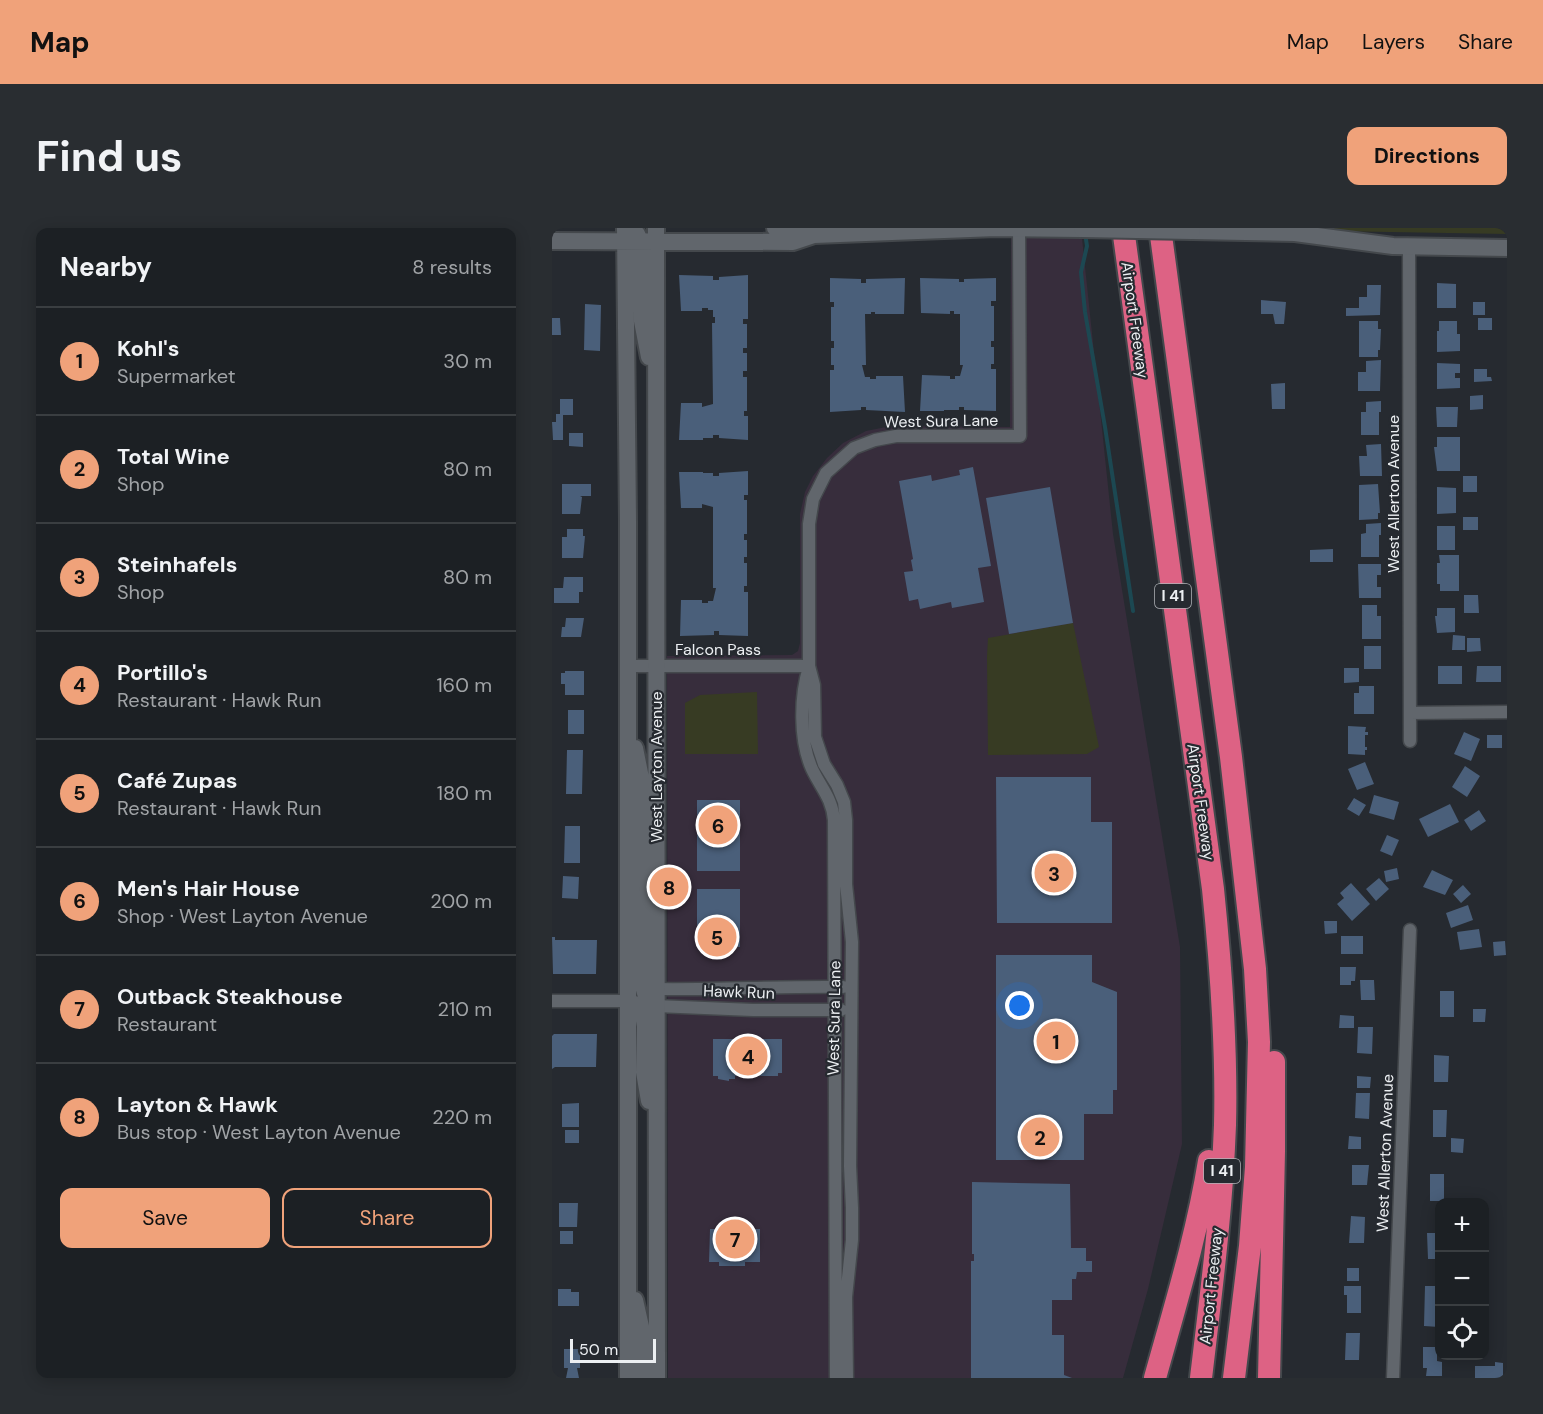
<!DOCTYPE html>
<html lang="en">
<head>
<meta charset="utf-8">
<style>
  :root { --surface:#1c2024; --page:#292d31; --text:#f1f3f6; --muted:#a0a3a6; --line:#3a3e41; --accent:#f0a27a }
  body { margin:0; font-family:"DM Sans",sans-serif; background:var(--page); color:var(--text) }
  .controls { position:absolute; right:18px; bottom:18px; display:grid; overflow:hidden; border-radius:12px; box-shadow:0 3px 15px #0003 }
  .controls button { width:54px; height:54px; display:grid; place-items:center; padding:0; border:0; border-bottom:2px solid var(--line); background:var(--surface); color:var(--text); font:30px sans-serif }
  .scale { position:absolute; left:18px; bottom:15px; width:86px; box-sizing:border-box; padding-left:6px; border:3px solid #eceff2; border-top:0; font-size:16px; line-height:21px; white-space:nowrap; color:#eceff2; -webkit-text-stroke:4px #262a30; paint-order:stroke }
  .you { position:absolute; left:468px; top:778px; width:21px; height:21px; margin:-15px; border:4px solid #fff; border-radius:50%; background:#1a73e8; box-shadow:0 0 0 9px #1a73e833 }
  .badge { display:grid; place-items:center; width:39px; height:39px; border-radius:50%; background:var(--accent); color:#111; font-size:20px; font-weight:700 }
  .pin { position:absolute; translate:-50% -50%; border:3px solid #fff; box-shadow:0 2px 6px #0006 }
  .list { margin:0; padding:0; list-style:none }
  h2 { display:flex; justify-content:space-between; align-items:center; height:78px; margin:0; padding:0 24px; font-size:26px }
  h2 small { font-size:20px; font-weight:400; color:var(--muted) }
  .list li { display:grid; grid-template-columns:39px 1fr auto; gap:18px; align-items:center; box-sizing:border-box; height:108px; padding:0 24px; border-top:2px solid var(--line) }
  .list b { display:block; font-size:22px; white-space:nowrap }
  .list p { margin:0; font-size:20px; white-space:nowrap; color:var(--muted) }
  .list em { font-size:20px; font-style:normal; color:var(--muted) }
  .actions { display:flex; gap:12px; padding:18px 24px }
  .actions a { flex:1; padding:14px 0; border:2px solid var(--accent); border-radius:12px; text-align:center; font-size:21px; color:var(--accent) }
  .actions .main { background:var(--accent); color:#111 }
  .icon { flex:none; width:33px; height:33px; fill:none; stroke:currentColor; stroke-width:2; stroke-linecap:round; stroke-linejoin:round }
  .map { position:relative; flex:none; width:955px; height:1150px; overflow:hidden; border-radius:12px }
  header { display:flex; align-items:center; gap:36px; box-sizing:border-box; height:84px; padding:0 30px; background:var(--accent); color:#111 }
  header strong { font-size:28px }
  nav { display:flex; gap:33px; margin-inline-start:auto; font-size:21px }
  .intro { display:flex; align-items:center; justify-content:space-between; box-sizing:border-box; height:144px; padding:0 36px }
  h1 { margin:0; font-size:42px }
  .button { padding:15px 27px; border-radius:12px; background:var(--accent); color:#111; font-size:21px; font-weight:700 }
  main { display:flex; gap:36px; padding:0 36px }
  aside { flex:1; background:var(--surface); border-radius:12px; box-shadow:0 3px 15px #0003 }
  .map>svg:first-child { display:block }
  .commercial { fill:#372d3c }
  .green { fill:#373b23 }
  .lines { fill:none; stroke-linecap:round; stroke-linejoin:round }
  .stream { stroke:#1c4852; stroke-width:4 }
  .building { fill:#4a5f7a }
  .minor-casing { stroke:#44484c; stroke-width:15 }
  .secondary-casing { stroke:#44484c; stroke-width:20 }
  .motorway-casing { stroke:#44484c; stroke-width:26 }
  .minor { stroke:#61666c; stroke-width:12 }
  .secondary { stroke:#61666c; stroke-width:16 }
  .motorway { stroke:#dd6284; stroke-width:22 }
  .secondary-bridge-casing { stroke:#44484c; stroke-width:20; stroke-linecap:butt }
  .secondary-bridge { stroke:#61666c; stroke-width:16 }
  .labels { text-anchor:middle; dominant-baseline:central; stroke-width:4.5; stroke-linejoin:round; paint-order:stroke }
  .shield { fill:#262a30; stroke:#b1b4b8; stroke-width:1.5 }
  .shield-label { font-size:15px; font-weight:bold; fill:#eceff2 }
  .street-label { font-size:16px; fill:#eceff2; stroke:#262a30 }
</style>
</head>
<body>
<header>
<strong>Map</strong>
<nav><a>Map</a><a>Layers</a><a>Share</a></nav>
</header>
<div class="intro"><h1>Find us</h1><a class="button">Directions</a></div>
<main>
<aside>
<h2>Nearby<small>8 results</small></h2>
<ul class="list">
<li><span class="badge">1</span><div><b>Kohl's</b><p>Supermarket</p></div><em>30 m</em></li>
<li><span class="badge">2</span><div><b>Total Wine</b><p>Shop</p></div><em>80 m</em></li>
<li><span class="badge">3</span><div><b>Steinhafels</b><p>Shop</p></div><em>80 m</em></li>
<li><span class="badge">4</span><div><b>Portillo's</b><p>Restaurant · Hawk Run</p></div><em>160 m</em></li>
<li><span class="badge">5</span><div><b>Café Zupas</b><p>Restaurant · Hawk Run</p></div><em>180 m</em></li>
<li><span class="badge">6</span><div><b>Men's Hair House</b><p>Shop · West Layton Avenue</p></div><em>200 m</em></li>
<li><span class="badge">7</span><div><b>Outback Steakhouse</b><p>Restaurant</p></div><em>210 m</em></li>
<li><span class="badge">8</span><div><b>Layton &amp; Hawk</b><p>Bus stop · West Layton Avenue</p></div><em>220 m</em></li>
</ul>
<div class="actions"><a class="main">Save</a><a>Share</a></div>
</aside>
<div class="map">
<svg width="955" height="1150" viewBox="0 0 955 1150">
  <rect width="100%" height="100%" fill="#262a30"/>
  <path class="commercial" d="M459 8 530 10 561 306 628 719 630 916 596 1061 571 1150H116L115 428 240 427 246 423 248 415V286L253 264 261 248 275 230 291 215 314 203 339 198 458 199Z"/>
  <path class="green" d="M779 0H955V6L779 3Z
    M521 395 547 519 535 526 436 527 435 429 436 410Z
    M205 464 206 526H133V475L148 467Z"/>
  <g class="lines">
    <path class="stream" d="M533 5 535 18 529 44 533 84 553 199 581 383"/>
  </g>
  <path class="building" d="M127 47 161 48V52H167V49L196 47V91H191V96H195V120H191V125H195V143H191V149H195V183H192V188H196V212L167 210V207H161V210H151V212H127L129 175H150V179L161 176 160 95H163V89H161V82H156V80H150V83H129Z
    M278 50 309 51V55H314V51L353 50 352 86H323V84H319V86H313L314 137H310L313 149H318V151H324V148H351L353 184 314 182V179H309V182L278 184V142H282V137H279V120H282V113H279V79H282V74H278Z
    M368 50 407 51V54H412V51L444 50V73H439V78H442V113H439V119H442V136H439V141H444V183L412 182V179H407V182H392V183H368L370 147 398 148V151H403V148H408L411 137H408V86H402V83H398V86L369 85Z
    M885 55 904 56V80H885Z
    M815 57H829L828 87 794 88V80H807V69H815Z
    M709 72 734 74 732 96H723L721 86H709Z
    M921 74H933V87H921Z
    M33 76 49 77 48 123 32 122Z
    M0 90H8L9 107H0Z
    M926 90H940V102H926Z
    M807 93H826V101H829L828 122H826V129H807Z
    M887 93H905V106H908V123L885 124V103H887Z
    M829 132 828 163H806V144H814V133Z
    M885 135 908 136V145H903V150H908V160L885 161Z
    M922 141H935V149H939L940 153 922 154Z
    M733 155V181H720L719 156Z
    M931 167V181L918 182V168Z
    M8 171H21V187H11V212H1L0 194H4V186H8Z
    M829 173V184H827V207H809V184H814V174Z
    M884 179H906L905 199H885Z
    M17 205H31V219L17 218Z
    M885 209H908V243H885L882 219H885Z
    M829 216 830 248H808L807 228H815L814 217Z
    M421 239 439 338 426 340 432 374 400 380 399 374 368 381 366 371 357 373 352 344 361 343 359 332 361 331 347 253 379 247 380 253 408 247 407 242Z
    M196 243V267H192V272H195V306H192V312H195V329H192V335H195V358H192V364H196V408L167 407V403H162V407L128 408 129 372H150V375H156V373H161L164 360H161V279L150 276V280H129L127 244H151V245H161V248H167V245Z
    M911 248H925V264H911Z
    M10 256H39V268H28L30 269 28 286H10Z
    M826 256 828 285H826V291L807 292V257Z
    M498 259 521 395 457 406 434 270Z
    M885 259 904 260V285L885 286Z
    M911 289H926V302H911Z
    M829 295V307H827V329H809V306L814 305V296Z
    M885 298H903V322H885Z
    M15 301H31V308H33L31 330H10V309H15Z
    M781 321V334H758V322Z
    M887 327H907V363H888V356H885V335H888Z
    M806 336H829V347H825V359H829V370H807Z
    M12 349H31V364H27V375H2V360H11Z
    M912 367H926L927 385H912Z
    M810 377H825V388H829V411H810Z
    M885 380H903V404L885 405 883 388H885Z
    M14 390H32L29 409H9L10 399H13Z
    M901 407 913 408V422H900Z
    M915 410H928L929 423 915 424Z
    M812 418H829V441H812Z
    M886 438H910V456H886Z
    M925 438H949V454H924Z
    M792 440H807V454L792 455Z
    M13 443H32V467H13V456H9V445H13Z
    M807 458H822V486H802V465H807Z
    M16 482H32V506H16Z
    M796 498 814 499 813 504H816V507H813V519H815V522H813V527L796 526Z
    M912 504 928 511 919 533 902 526Z
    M935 507H950V520H935Z
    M15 522H31L30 566H14Z
    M813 534 822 556 805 562 796 541Z
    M913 538 928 548 915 569 900 559Z
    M444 549H539V594H560V695H445Z
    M822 567 847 574 842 592 817 585Z
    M802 570 814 577 807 588 795 581Z
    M145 572H188V643H145Z
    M898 576 907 594 876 609 867 591Z
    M927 582 934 593 919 603 912 592Z
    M13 598H28V635H12Z
    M835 607 847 612 840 628 828 623Z
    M845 640 847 651 834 654 832 643Z
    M880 642 901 652 893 667 871 659Z
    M11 648 27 649 26 671 10 670Z
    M827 650 837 661 824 673 814 661Z
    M799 655 818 676 800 693 785 676 792 670 788 665Z
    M911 657 919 666 909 675 901 666Z
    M145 661H188V719H145Z
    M916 677 921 692 899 700 894 685Z
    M772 693H785V705L773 706Z
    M927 701 930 719 908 722 905 704Z
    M789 708H811V726H789Z
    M0 709H3V712H45L44 746H1Z
    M953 713 954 727 942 728 941 714Z
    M444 727H540V754L565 764V862H561V886H532V932H444Z
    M788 739H804L803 753H799V757H788Z
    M808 752H822L823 772H809Z
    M888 763H902V789H888Z
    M921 781H934L933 794H921Z
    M788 787 802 788V800H787Z
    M806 799H821L820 826 805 825Z
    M2 806H45L44 839H3L0 841V808Z
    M161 811H230V845H226V848H183V851H177V853L166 851V848H161Z
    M882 827 897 828 896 854H882Z
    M805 848 819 849 818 860H805Z
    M804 865H818L817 891 803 890Z
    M27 875V899H10V876Z
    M881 882H895L894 909H881Z
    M13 902H27V915H13Z
    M797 908 809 909V921H796Z
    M899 910 912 911 911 925 899 924Z
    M800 937H817L815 957H800Z
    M878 946H892V973H878Z
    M420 954 518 956 519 1020H534V1033H540V1044H525L524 1051H520V1072H500V1107H512V1147L520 1150H419V1033H422V1026H420Z
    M7 975H26L25 999H7Z
    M799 988 813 989 812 1015H797Z
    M187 998H200V1001H208V1034H193V1038H167V1034H157L158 1001H187Z
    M8 1003H21V1016H8Z
    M875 1005H888V1031H876Z
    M795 1040H807V1053H795Z
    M792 1058H809V1085H795V1067H792Z
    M873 1058H887V1099L872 1098Z
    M6 1061H19V1064H27V1078H6Z
    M794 1105H808L807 1132H793Z
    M871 1119H885V1133L890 1134V1148H874L875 1140H871Z
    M12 1121H28V1140H25L27 1150H14L16 1140H12Z
    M943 1134 951 1135V1150H923V1138H943Z"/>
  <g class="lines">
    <defs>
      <path id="minor" d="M857 19 858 513
        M76 438H257
        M257 439C248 468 247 512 260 541 269 560 280 570 282 592L284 1150
        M858 485 955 484
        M99 763 104 761C166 762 228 758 291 759
        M0 773H76L104 778 201 782H289
        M295 1150 294 1069 300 1012V980L298 938 300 714 294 656V592L292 574 285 557 272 536 263 509 262 457 257 438V296L261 271 274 245 302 220 323 212 344 208H468L467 0
        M841 1150 858 702"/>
      <path id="secondary" d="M73 0 76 293V1150
        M104 0 105 1150
        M223 0 241 1 261 7
        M640 3 743 5 841 18 955 20
        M85 6 89 15 90 93 97 129
        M0 13 241 14 262 7 444 0 530 1
        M83 520 90 555V755L93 765 104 778
        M76 773 87 780 91 787 93 798 92 844 97 873
        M83 1072 92 1112V1150"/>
      <path id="motorway" d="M571 0 661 661C669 739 675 818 673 897 670 981 659 1066 649 1150
        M608 0 679 529 703 741 707 814 704 939 698 1018 682 1150
        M603 1150C623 1078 645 1007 657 933
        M717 1150 722 923V834"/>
    </defs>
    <use href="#minor" class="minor-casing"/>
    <use href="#secondary" class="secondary-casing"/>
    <use href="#motorway" class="motorway-casing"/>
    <use href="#minor" class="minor"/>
    <use href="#secondary" class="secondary"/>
    <use href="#motorway" class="motorway"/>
    <defs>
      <path id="secondary-bridge" d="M530 1 640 3"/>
    </defs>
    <use href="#secondary-bridge" class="secondary-bridge-casing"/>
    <use href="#secondary-bridge" class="secondary-bridge"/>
  </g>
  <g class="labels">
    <g class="shield">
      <rect x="603" y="356" width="36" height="24" rx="4.5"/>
      <rect x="652" y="931" width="36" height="24" rx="4.5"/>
    </g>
    <g class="shield-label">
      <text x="621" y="368">I 41</text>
      <text x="670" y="943">I 41</text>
    </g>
    <g class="street-label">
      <text transform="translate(583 92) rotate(82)">Airport Freeway</text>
      <text transform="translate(389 193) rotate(-1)">West Sura Lane</text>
      <text transform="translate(841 266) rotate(-90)">West Allerton Avenue</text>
      <text x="166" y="421">Falcon Pass</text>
      <text transform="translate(104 539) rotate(-90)">West Layton Avenue</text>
      <text transform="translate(649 574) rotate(82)">Airport Freeway</text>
      <text transform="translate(187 764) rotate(2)">Hawk Run</text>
      <text transform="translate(282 790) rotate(-89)">West Sura Lane</text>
      <text transform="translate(833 925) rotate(-88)">West Allerton Avenue</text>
      <text transform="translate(659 1058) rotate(-84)">Airport Freeway</text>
    </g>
  </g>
</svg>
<div class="controls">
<button>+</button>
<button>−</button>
<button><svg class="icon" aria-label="locate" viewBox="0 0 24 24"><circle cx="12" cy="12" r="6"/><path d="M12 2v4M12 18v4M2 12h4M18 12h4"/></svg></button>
</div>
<div class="scale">50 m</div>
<div class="you"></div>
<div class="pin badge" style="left:504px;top:813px">1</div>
<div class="pin badge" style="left:488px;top:909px">2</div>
<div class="pin badge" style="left:502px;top:645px">3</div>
<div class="pin badge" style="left:196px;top:828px">4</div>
<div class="pin badge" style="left:165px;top:709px">5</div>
<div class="pin badge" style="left:166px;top:597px">6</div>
<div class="pin badge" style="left:183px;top:1011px">7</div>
<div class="pin badge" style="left:117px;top:659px">8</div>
</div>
</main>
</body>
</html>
